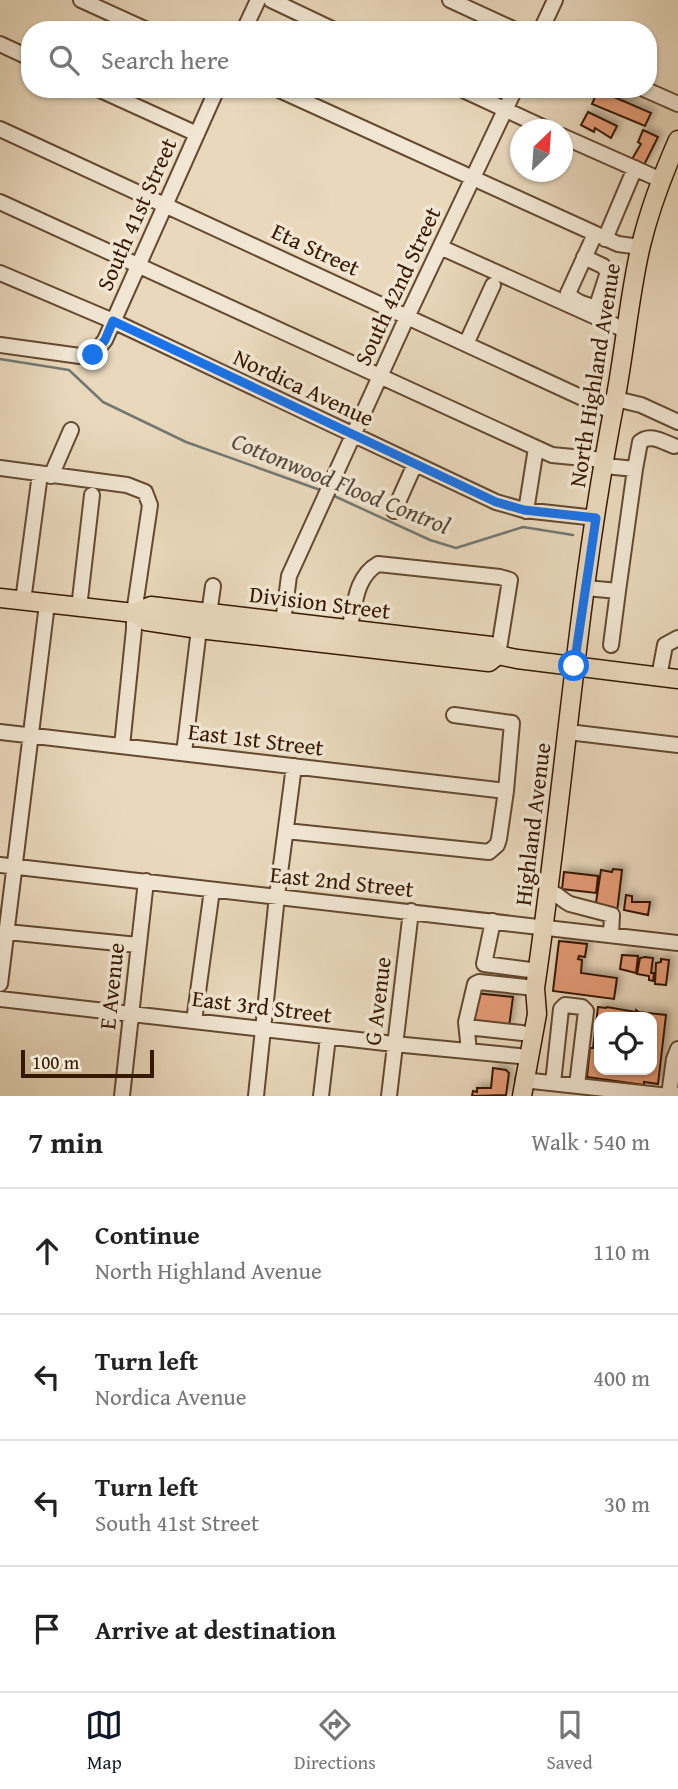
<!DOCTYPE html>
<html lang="en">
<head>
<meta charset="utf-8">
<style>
  :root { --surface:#fff; --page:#f2f2f2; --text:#222; --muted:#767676; --line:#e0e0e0; --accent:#111827 }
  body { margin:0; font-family:"Gentium Book Plus",serif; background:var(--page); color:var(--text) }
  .controls { position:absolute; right:21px; bottom:21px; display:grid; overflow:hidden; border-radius:14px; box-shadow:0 2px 5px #0004 }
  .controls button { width:63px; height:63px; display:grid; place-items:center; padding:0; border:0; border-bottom:2px solid var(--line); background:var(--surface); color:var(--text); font:35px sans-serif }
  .compass { position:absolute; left:510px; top:119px; width:63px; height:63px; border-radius:50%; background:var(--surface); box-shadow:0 2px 5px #0004; rotate:25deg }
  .scale { position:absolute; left:21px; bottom:18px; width:133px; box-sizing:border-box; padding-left:7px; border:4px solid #371902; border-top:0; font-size:19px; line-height:24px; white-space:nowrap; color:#371902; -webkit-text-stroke:5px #f1e6d3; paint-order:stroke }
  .stop { position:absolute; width:21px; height:21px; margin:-16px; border:5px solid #1a73e8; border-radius:50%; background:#fff }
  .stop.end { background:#1a73e8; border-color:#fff; box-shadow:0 2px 7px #0008 }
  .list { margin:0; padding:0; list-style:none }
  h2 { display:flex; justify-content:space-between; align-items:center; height:91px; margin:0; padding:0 28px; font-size:30px }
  h2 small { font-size:23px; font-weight:400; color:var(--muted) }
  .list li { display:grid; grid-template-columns:46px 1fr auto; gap:21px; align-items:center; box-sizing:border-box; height:126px; padding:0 28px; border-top:2px solid var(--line) }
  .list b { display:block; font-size:26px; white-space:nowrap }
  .list p { margin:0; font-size:23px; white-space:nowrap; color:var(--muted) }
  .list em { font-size:23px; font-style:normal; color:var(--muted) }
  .icon { flex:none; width:38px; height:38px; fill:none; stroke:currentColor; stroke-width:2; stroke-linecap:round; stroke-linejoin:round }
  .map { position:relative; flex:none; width:678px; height:1096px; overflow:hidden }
  .search { position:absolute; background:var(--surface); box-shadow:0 2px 5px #0004; left:21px; right:21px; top:21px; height:77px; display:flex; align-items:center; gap:18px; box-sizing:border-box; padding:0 24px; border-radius:28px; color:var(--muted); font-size:26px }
  .sheet { height:595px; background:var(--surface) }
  nav { display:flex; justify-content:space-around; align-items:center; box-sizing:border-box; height:98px; border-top:2px solid var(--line); background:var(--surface); font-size:19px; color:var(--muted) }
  nav a { display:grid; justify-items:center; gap:4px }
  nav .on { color:var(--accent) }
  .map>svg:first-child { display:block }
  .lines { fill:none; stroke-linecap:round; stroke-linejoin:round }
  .stream { stroke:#747872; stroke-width:2.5 }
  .building { fill:#e39a76; stroke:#371902; stroke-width:2; fill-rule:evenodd; filter:url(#shadow) }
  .minor-casing { stroke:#644930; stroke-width:18 }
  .major-casing { stroke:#371902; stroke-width:21 }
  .minor { stroke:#f1e6d3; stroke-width:14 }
  .major { stroke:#e9d8bc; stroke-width:18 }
  .route { stroke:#1a73e8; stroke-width:9 }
  .labels { text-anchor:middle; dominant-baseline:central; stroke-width:7; stroke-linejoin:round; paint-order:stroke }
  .street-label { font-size:23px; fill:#371902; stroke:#f1e6d3 }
  .water-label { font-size:24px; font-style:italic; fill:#56483a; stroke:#f1e6d3 }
</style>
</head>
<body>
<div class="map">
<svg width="678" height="1096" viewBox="0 0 678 1096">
  <defs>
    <filter id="shadow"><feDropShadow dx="4" dy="-4" stdDeviation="3.5" flood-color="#0004"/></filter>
  </defs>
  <rect width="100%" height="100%" fill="#e9d8bc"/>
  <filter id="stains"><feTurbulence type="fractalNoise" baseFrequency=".00286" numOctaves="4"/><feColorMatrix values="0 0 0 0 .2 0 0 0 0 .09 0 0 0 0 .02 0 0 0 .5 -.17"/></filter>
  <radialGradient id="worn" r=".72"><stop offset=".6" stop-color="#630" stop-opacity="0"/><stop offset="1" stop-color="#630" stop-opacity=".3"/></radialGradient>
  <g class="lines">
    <path class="stream" d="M0 359 69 370 103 402 186 442 323 491
      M332 495 430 540 456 548 523 527 573 535"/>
  </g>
  <path class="building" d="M598 90 651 113 645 126 592 104Z
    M588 112 617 126 611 138 595 128 594 132 581 125Z
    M643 130 658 137 644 165 632 159 641 144 638 142Z
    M613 869 622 870 617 912 595 909 601 870 612 872Z
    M564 872 598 876 596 893 562 889Z
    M626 895 632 896V902H650L648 915 624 910Z
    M559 941 587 944 585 957 579 956 578 959 582 960 581 973 617 978 614 999 553 991Z
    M622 955 638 956 636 973 620 969Z
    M645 957 653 958 651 973H654L653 981 649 980V976L637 974 640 958Z
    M661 959 669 960 666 985 655 984 656 963 661 962Z
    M474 993 513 997 509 1027 470 1023Z
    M598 1007 606 1008 607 1007 636 1012V1010L639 1012 666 1015 658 1084 644 1082V1085L587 1077 590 1048H593ZM599 1017H652V1070H599Z
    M493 1068 506 1070 509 1073 506 1095 472 1096 473 1091 477 1092V1088H491Z"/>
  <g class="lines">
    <defs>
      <path id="minor" d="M81 0 147 30
        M271 0 334 30
        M450 0 515 30
        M244 30 258 0
        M541 30 555 0
        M0 44 30 58
        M98 89 197 134
        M277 89 618 244 640 247
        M461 89 549 130
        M644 89 678 104
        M0 129 613 412
        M562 136 661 180
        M0 202 541 450 552 455 604 460
        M605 239 635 168
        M440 247 625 330
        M584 257 603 266 608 272 597 306C588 307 573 301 568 293L570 289 595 234
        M0 273 113 321 496 502 524 510 596 518
        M466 344 493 285
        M0 345 80 356 93 355 105 340 217 89
        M616 399 641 405 678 422
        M605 466 635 469 618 591
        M0 468 127 485 145 492 150 505 134 613V629L122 746
        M635 469 640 442C650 433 663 442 674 446
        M51 476 71 430
        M394 511 415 464
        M526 511 536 448
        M586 588 618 591 611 645
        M23 601 40 474
        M79 608 92 495
        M209 614 213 586
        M283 622 289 576 407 317 515 89
        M349 630C355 606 355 577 378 564L500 577 510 580 498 655
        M659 677 665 645 678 638
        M0 732 506 791
        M568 732 678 745
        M184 753 199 629
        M286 831 489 852 497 845 499 839 506 791 512 723 454 715
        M0 865 678 943
        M548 891C558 893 561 900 570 904L612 915 611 935
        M493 921 484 964 538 971
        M7 932 138 945
        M0 984 47 604
        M0 999 394 1044 519 1056
        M194 1021 212 890
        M467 1027 522 1033
        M469 1051 466 1022 475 984 479 982 535 988
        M523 1080 669 1096
        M553 1083 561 1009 565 1005 582 1007 586 1011 577 1085
        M677 1095H669L674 1059 678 1049
        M122 1096 146 881
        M256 1096 277 896 294 766
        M321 1096 328 1037
        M389 1096 411 911"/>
      <path id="major" d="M0 598 134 613 146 621 199 629 489 662 498 655
        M134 613 151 606 491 646 498 655 517 659 678 679
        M522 1096 537 1014 535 988C564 793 577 594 615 401 625 349 629 296 641 245 650 208 663 174 678 140"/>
    </defs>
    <use href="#minor" class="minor-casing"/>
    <use href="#major" class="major-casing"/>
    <use href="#minor" class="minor"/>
    <use href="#major" class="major"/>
  </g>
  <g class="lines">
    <path class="route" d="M93 355 105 340 113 321 496 502 524 510 596 518 574 666"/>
  </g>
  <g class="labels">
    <g class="street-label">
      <text transform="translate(136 214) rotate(-66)">South 41st Street</text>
      <text transform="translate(316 249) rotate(25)">Eta Street</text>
      <text transform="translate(397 286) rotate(-65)">South 42nd Street</text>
      <text transform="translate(594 375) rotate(-81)">North Highland Avenue</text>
      <text transform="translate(304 387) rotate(25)">Nordica Avenue</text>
      <text transform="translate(320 602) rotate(7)">Division Street</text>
      <text transform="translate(256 739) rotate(7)">East 1st Street</text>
      <text transform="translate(532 824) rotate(-83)">Highland Avenue</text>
      <text transform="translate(342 881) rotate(6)">East 2nd Street</text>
      <text transform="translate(111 986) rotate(-84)">E Avenue</text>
      <text transform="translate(377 1001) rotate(-83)">G Avenue</text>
      <text transform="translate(262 1006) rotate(7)">East 3rd Street</text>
    </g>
    <g class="water-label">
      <text transform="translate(341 483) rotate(22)">Cottonwood Flood Control</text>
    </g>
  </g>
  <rect width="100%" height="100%" filter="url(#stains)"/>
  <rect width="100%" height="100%" fill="url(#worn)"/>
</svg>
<div class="controls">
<button><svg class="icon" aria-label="locate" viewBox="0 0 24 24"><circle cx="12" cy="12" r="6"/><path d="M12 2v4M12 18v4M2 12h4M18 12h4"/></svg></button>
</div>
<svg class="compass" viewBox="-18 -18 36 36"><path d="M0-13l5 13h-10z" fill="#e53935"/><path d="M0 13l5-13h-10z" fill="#767676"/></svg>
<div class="scale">100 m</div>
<div class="stop" style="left:574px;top:666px"></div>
<div class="stop end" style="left:93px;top:355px"></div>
<div class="search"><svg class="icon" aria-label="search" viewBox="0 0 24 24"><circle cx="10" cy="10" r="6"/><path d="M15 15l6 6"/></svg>Search here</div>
</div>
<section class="sheet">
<h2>7 min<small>Walk · 540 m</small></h2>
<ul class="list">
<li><svg class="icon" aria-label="ahead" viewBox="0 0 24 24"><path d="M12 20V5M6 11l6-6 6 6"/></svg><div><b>Continue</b><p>North Highland Avenue</p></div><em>110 m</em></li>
<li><svg class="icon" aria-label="left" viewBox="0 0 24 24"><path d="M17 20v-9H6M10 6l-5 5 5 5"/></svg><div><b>Turn left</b><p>Nordica Avenue</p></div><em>400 m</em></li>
<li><svg class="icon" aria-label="left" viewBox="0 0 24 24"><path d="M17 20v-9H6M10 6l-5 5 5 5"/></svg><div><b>Turn left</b><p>South 41st Street</p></div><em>30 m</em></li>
<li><svg class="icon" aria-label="arrive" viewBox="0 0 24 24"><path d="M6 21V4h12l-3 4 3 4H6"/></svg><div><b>Arrive at destination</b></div></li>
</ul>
</section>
<nav>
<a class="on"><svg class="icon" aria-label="map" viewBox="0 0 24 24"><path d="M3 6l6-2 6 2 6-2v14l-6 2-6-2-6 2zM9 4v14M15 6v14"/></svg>Map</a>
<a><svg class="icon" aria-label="directions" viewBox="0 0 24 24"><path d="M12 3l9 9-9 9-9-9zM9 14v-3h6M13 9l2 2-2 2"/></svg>Directions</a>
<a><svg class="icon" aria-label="saved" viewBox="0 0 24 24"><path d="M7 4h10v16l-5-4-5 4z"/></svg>Saved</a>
</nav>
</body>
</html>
